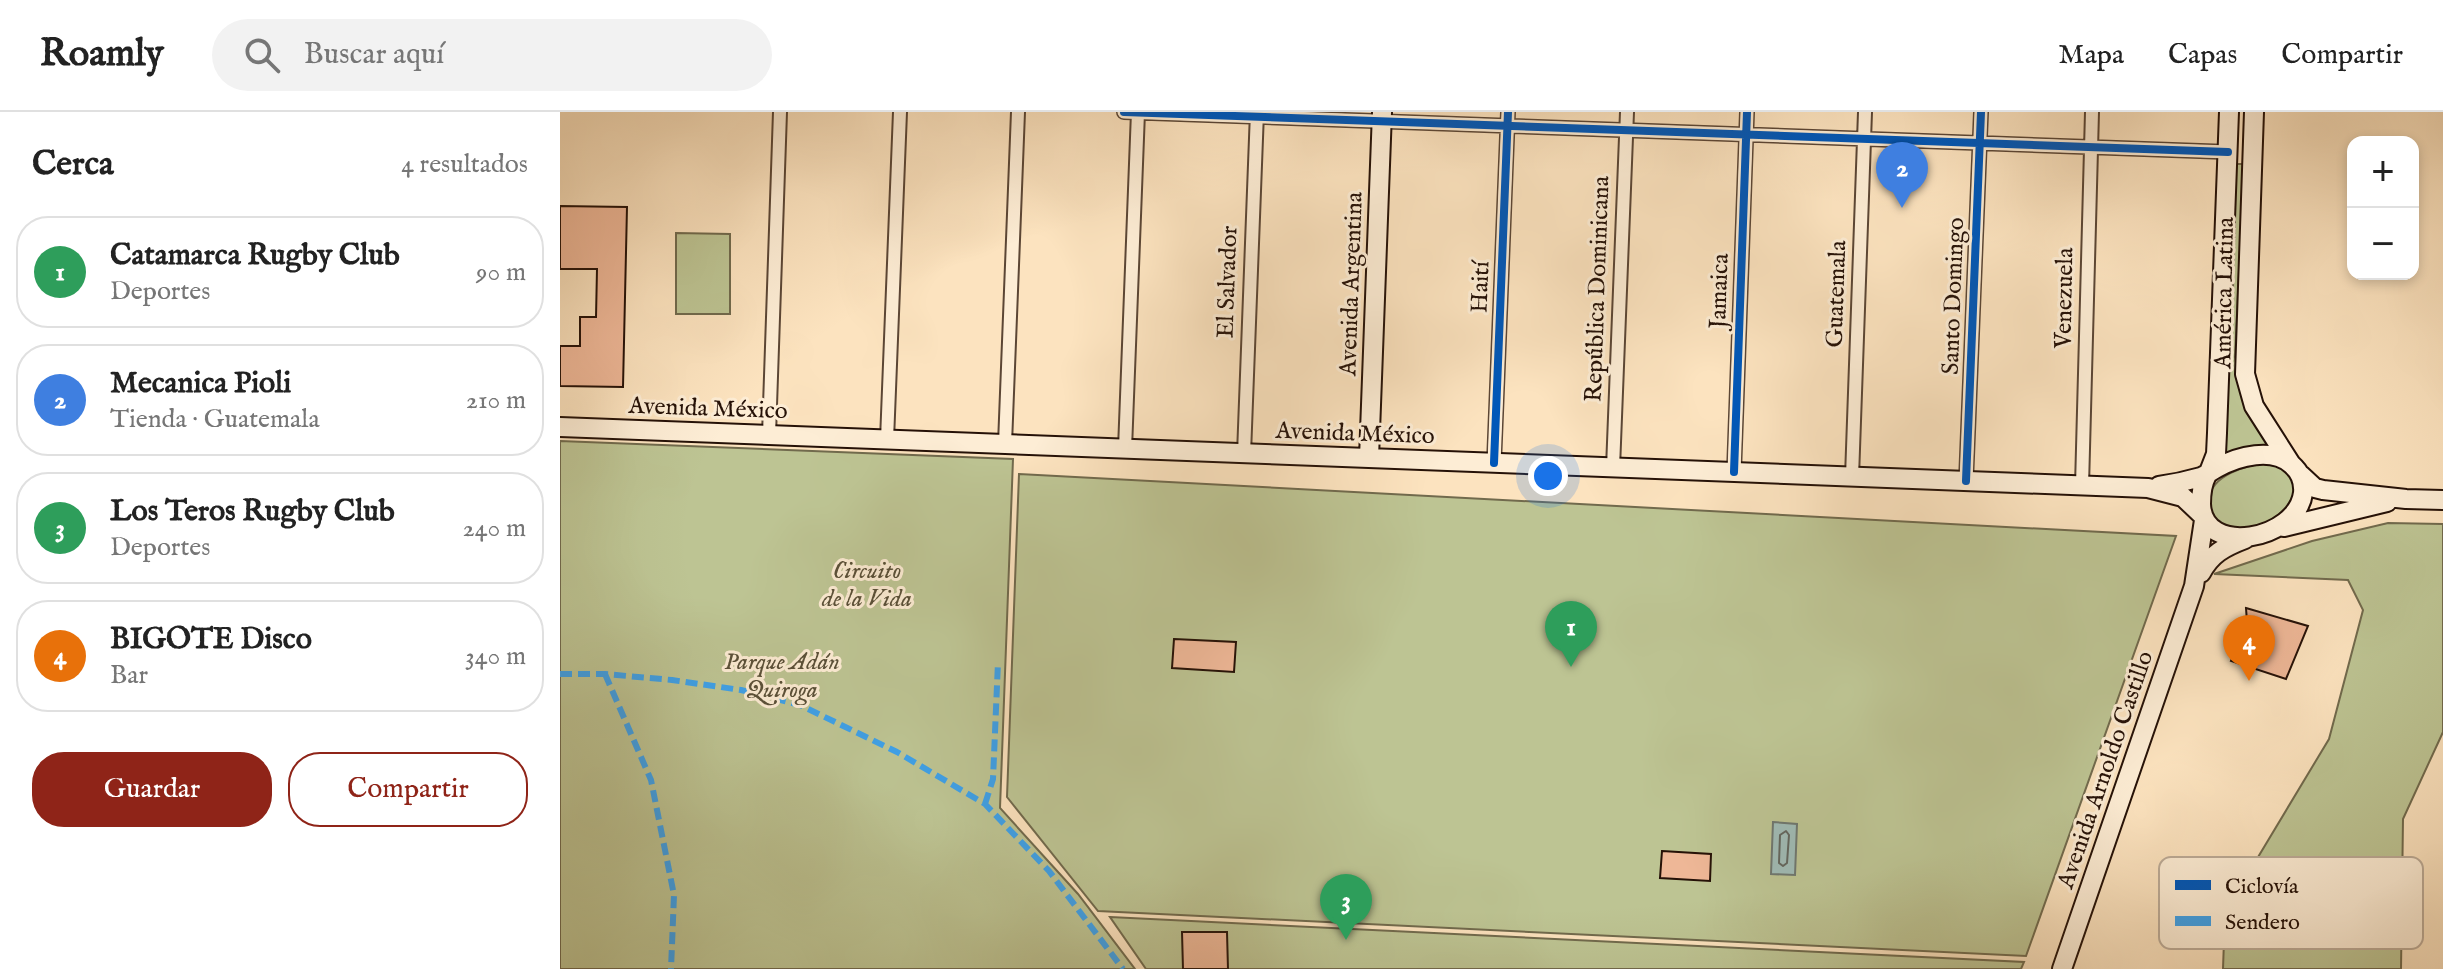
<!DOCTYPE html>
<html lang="es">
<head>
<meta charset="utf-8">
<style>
  :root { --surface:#fff; --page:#f2f2f2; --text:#222; --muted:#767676; --line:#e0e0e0; --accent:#8f2418 }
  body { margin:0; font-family:"IM FELL English",serif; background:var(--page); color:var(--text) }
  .controls { position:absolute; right:24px; top:24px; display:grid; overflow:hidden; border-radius:16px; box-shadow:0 4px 12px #0003 }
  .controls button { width:72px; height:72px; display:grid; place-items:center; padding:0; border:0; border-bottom:2px solid var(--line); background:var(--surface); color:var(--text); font:40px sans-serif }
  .you { position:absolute; left:988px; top:364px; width:28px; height:28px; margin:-20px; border:6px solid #fff; border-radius:50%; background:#1a73e8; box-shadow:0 0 0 12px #1a73e833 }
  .badge { display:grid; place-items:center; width:52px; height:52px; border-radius:50%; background:var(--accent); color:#fff; font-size:26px; font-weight:700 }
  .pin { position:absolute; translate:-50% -66px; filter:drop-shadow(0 2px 4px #0008) }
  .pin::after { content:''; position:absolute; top:42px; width:28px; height:24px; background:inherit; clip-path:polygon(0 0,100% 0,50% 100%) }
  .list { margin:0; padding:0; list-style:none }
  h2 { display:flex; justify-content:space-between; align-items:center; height:104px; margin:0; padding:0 32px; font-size:34px }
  h2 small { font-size:26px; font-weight:400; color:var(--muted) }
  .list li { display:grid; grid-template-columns:52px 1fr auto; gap:24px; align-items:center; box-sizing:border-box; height:112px; margin:0 16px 16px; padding:0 16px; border:2px solid var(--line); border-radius:32px }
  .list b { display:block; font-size:30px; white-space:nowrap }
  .list p { margin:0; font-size:26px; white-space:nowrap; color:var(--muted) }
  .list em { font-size:26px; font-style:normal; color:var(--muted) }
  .actions { display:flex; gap:16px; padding:24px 32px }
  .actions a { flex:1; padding:18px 0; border:2px solid var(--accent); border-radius:32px; text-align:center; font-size:28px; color:var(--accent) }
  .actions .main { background:var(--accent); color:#fff }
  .icon { flex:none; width:44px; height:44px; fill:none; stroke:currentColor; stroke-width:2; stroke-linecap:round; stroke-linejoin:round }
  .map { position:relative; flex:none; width:1883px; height:857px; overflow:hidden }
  header { display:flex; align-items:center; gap:48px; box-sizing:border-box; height:112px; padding:0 40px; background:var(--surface); border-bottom:2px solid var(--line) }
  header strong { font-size:38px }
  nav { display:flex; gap:44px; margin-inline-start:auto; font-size:28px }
  .search { width:560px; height:72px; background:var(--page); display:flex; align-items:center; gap:20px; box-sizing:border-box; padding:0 28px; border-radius:44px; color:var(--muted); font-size:30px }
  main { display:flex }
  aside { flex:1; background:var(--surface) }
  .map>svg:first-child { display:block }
  .green { fill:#bdc493; stroke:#716a4d; stroke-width:2 }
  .water { fill:#a0bdb8; stroke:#6f7871; stroke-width:2 }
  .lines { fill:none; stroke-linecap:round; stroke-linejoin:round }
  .shore { stroke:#626760; stroke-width:2 }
  .building { fill:#eeb797; stroke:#251107; stroke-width:2 }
  .street-casing { stroke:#5b4635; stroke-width:16 }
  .secondary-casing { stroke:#251107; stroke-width:22 }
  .street { stroke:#fdedd5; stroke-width:12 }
  .secondary { stroke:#fdedd5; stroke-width:18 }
  .quiet { stroke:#3ea1e9; stroke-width:6; stroke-dasharray:12 6; stroke-linecap:butt }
  .cycleway-casing { stroke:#fdedd5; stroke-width:13 }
  .cycleway { stroke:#0057b8; stroke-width:8 }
  .labels { text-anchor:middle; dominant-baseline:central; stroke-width:6; stroke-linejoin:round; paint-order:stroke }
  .street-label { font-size:24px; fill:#251107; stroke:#fdedd5 }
  .park-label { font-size:24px; font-style:italic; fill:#5a5038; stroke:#fdedd5 }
  .key { fill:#fdedd5; stroke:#bcab97; stroke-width:2 }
  .key-label { font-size:22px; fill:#251107 }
</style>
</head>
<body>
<header>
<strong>Roamly</strong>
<div class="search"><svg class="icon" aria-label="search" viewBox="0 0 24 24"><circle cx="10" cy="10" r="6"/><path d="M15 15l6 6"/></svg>Buscar aquí</div>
<nav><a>Mapa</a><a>Capas</a><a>Compartir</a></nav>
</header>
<main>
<aside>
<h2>Cerca<small>4 resultados</small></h2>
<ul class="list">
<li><span class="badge" style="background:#2e9e5b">1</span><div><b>Catamarca Rugby Club</b><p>Deportes</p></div><em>90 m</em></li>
<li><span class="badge" style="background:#3f7fe0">2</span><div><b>Mecanica Pioli</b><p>Tienda · Guatemala</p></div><em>210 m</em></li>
<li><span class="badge" style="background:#2e9e5b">3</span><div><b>Los Teros Rugby Club</b><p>Deportes</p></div><em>240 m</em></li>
<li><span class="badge" style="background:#e8710a">4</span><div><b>BIGOTE Disco</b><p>Bar</p></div><em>340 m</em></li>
</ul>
<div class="actions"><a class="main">Guardar</a><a>Compartir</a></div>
</aside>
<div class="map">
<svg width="1883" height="857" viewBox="0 0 1883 857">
  <rect width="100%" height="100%" fill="#fce3bf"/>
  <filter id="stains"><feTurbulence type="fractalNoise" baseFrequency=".0025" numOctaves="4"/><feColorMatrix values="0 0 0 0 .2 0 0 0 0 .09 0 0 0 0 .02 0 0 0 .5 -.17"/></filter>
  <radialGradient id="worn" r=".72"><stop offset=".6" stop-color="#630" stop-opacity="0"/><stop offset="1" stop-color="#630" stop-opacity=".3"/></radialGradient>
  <path class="green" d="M1674 52H1684L1675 245 1683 288 1707 330 1706 333 1676 338 1665 344Z
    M116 121 170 122V202H116Z
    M0 329 453 347 440 696 518 782 575 857H0Z
    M1707 351C1769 362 1714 428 1670 416 1664 415 1659 411 1653 408 1652 402 1649 394 1649 388 1650 363 1687 353 1707 351Z
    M459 362 1616 424 1466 844 538 799 447 685Z
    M1828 411 1883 412V620L1843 707 1841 857H1663L1665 800 1769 627 1803 498 1788 468 1654 462 1752 429Z
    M550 805 1464 850 1461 857H586Z"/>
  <path class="water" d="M1213 710 1237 712 1235 763 1211 762Z"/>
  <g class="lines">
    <path class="shore" d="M1226 719 1229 723 1227 751 1223 754 1219 751 1220 723Z"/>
  </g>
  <path class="building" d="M0 94 67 95 63 275 0 274V234H20V205H36L37 157H0Z
    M1686 496 1748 514 1726 567 1671 549 1687 510Z
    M614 527 676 530 674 560 612 556Z
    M1102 739 1151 742 1150 769 1100 766Z
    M622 820H667L668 857H623Z"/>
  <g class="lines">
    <defs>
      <path id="street" d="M564 0 1668 40
        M209 323 220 0
        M327 328 340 0
        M445 332 458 0
        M565 337 578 0
        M684 342 697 0
        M934 351 948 0
        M1053 356 1067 0
        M1174 360 1187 0
        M1292 365 1305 0
        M1406 369 1421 0
        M1522 374 1532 0"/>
      <path id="secondary" d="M1694 0 1685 262 1694 294 1731 352
        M0 315 1588 376 1623 385 1642 403
        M809 346 822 0
        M1649 360 1656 342 1657 321 1669 0
        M1741 363 1755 376 1763 378 1846 387 1883 388
        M1599 374C1613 372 1627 369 1641 365 1648 362 1651 359 1657 356 1678 344 1713 335 1732 353 1741 361 1744 370 1743 381 1737 428 1643 446 1641 392 1641 382 1642 372 1647 363
        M1724 415 1827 390
        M1641 461C1651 442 1664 435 1685 427
        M1502 857 1634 474 1644 408"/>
    </defs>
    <use href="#street" class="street-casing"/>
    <use href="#secondary" class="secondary-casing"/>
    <use href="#street" class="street"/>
    <use href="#secondary" class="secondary"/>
    <path class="quiet" d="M0 562H45L112 568 181 578 240 593 337 640 425 692 489 759 563 857
      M45 562 91 668 114 783 111 857
      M425 692 433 667 438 550"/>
    <defs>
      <path id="cycleway" d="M564 0 1668 40
        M934 351 948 0
        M1174 360 1187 0
        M1406 369 1421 0"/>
    </defs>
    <use href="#cycleway" class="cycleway-casing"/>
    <use href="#cycleway" class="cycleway"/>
  </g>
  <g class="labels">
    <g class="street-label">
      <text transform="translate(668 170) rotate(-88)">El Salvador</text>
      <text transform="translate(792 172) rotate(-88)">Avenida Argentina</text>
      <text transform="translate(921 175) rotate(-88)">Haití</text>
      <text transform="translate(1038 177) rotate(-88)">República Dominicana</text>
      <text transform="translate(1160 179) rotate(-88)">Jamaica</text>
      <text transform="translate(1665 181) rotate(-89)">América Latina</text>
      <text transform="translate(1277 182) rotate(-88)">Guatemala</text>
      <text transform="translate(1394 184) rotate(-88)">Santo Domingo</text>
      <text transform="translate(1505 186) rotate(-89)">Venezuela</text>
      <text transform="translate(148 297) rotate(2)">Avenida México</text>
      <text transform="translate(795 322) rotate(2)">Avenida México</text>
      <text transform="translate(1546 658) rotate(-71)">Avenida Arnoldo Castillo</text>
    </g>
    <g class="park-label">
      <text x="307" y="459">Circuito<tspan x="307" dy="28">de la Vida</tspan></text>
      <text x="222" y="550">Parque Adán<tspan x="222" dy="28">Quiroga</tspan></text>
    </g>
  </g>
  <rect x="1599" y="745" width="264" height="92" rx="12" class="key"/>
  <rect x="1615" y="768" width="36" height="10" fill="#0057b8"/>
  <rect x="1615" y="804" width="36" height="10" fill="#3ea1e9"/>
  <g class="key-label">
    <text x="1665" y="781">Ciclovía</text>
    <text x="1665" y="817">Sendero</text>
  </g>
  <rect width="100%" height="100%" filter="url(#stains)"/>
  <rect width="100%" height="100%" fill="url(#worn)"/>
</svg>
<div class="controls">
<button>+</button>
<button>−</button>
</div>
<div class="you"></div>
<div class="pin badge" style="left:1011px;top:555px;background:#2e9e5b">1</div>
<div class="pin badge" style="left:1342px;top:96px;background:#3f7fe0">2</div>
<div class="pin badge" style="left:786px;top:828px;background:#2e9e5b">3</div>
<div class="pin badge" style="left:1689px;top:569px;background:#e8710a">4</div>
</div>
</main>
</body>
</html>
